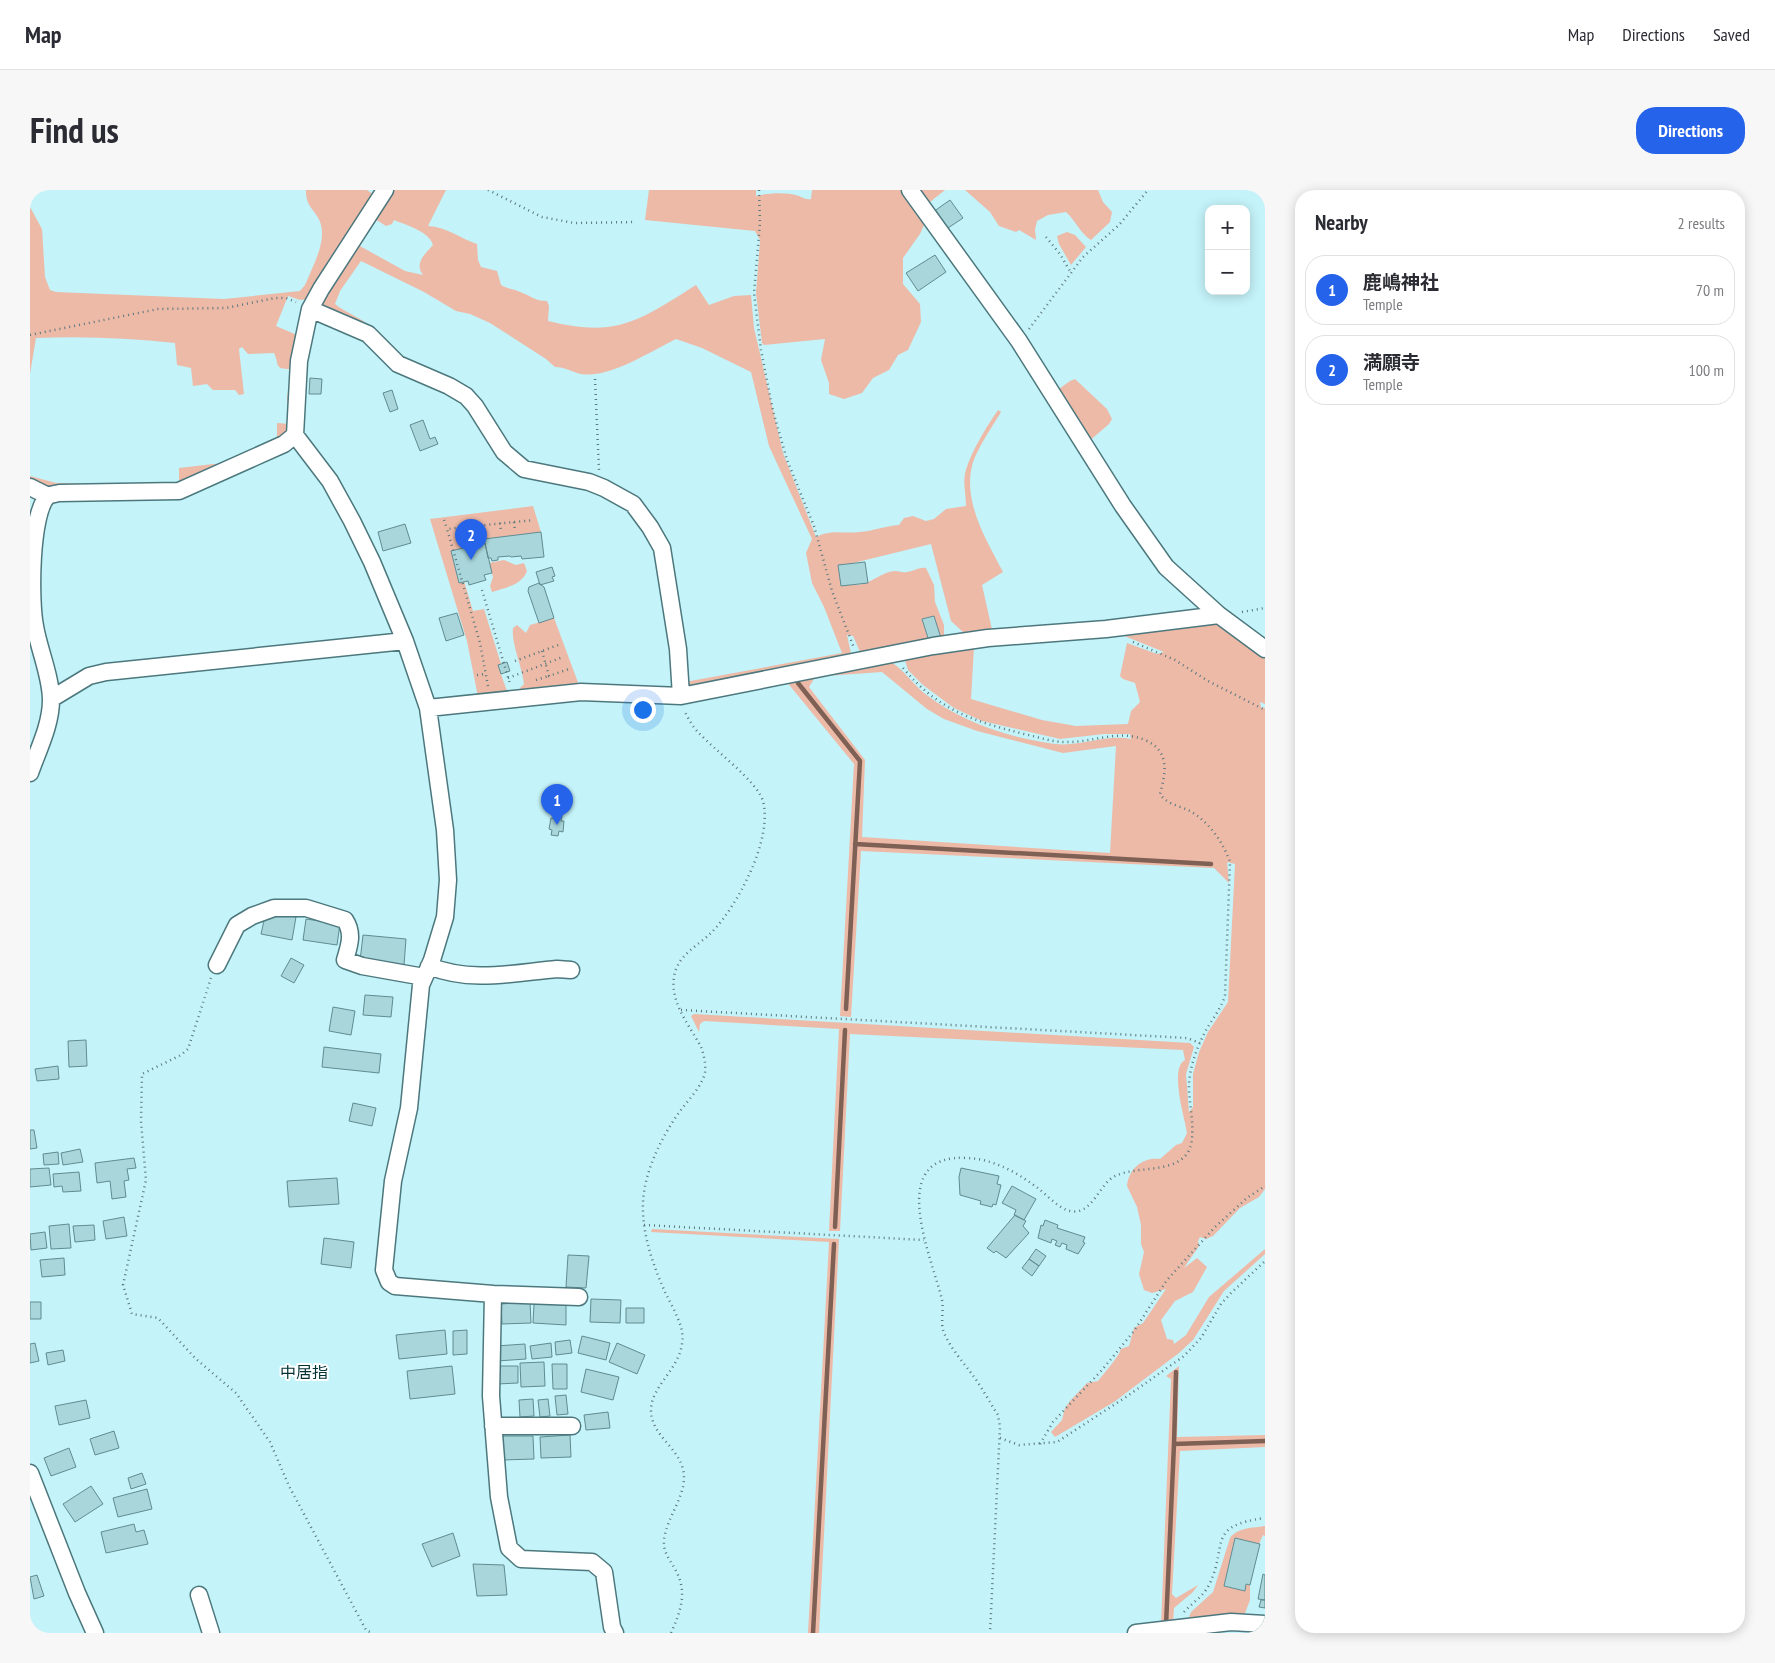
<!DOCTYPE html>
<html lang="en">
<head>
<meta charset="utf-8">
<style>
  :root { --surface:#fff; --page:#f7f7f7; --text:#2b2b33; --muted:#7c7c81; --line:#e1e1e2; --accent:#2563eb }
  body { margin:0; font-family:"PT Sans Narrow","Noto Sans JP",sans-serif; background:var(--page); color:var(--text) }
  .controls { position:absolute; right:15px; top:15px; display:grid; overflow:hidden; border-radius:10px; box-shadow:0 2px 12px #0003 }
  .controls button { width:45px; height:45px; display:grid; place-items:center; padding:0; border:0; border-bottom:1px solid var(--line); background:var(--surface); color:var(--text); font:25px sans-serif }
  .you { position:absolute; left:612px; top:519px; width:18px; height:18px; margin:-12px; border:4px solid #fff; border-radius:50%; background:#1a73e8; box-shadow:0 0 0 8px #1a73e833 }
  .badge { display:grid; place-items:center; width:32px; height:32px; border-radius:50%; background:var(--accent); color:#fff; font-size:16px; font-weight:700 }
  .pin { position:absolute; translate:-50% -41px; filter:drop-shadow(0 1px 2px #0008) }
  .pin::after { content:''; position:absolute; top:26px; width:18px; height:15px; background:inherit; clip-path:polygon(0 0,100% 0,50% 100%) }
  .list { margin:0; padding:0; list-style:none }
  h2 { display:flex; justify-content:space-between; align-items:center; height:65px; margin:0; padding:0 20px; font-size:21px }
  h2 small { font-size:16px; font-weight:400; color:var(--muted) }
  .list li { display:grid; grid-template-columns:32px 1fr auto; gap:15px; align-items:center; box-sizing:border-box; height:70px; margin:0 10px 10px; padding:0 10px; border:1px solid var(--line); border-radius:20px }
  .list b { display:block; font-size:19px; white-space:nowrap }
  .list p { margin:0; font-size:16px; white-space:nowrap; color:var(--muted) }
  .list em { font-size:16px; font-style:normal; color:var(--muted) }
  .map { position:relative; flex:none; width:1235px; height:1443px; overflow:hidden; border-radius:20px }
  header { display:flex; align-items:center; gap:30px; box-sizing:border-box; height:70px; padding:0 25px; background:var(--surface); border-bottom:1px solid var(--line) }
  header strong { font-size:24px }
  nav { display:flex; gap:28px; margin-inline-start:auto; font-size:18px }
  .intro { display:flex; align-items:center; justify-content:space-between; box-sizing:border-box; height:120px; padding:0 30px }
  h1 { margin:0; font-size:35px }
  .button { padding:12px 22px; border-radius:20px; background:var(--accent); color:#fff; font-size:18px; font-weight:700 }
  main { display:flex; gap:30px; padding:0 30px }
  aside { flex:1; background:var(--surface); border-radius:20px; box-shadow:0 2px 12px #0003 }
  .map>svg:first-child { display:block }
  .green { fill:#edbaa8; fill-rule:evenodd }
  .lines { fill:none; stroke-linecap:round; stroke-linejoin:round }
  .stream { stroke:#7e6054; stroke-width:4.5 }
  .building { fill:#a8d6db; stroke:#608c91 }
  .minor-casing { stroke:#4c787d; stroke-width:19 }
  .path { stroke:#5b787c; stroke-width:2.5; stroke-dasharray:1 4; stroke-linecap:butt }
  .minor { stroke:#fff; stroke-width:16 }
  .labels { text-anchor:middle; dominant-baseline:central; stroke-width:4; stroke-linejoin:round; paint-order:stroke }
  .quarter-label { font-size:16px; fill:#003135; stroke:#fff }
</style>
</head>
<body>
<header>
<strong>Map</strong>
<nav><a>Map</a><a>Directions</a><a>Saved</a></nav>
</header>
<div class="intro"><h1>Find us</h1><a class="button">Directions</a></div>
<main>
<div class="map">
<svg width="1235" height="1443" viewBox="0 0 1235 1443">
  <rect width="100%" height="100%" fill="#c4f3f9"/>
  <path class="green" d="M276 0H337L347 7 279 109 270 110 258 106 246 136 267 145 260 230 257 208 261 179C243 179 250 175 244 163L218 164 212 157 209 159 214 204 209 205 205 200H183L177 194 163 196 161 178 147 175 145 153C98 148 53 146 6 148L0 184V17L12 39 15 87 20 100 26 102 194 109 270 101 275 95C282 78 296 53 291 35 287 20 275 18 276 0Z
    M361 0H416L398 36C417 37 431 49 447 54L448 70 451 77 467 81 471 95C478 99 484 99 490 102 501 106 505 111 517 111L519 116 518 131C587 148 609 131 666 95L679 115 704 106 721 105 724 138 753 263 786 347C801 339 814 344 829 342 844 341 854 336 869 335L874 328 883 326 896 331 904 329 916 319 936 316C936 305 933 293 935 284 939 265 957 236 968 220L971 222C962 237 946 260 942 276 933 313 957 351 973 382L952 395 963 444 934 443 921 431 901 354 811 376 820 394C837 399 849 382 865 381 870 381 872 383 877 382 884 381 890 377 896 378L904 395 905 412 914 435V450L831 464 823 446 817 445 822 468 660 498 655 492 812 463 794 417 782 393 776 363 782 349 739 256 721 182 672 158 646 149C621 161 579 189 551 184 542 182 535 177 525 177L516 169 460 133 440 124 426 121 394 102 331 71 310 101 305 114C320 126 340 130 350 148L290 117 299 95 328 55 375 81 393 85C384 73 395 64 403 55 399 41 376 35 364 30L362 34 356 36 345 29ZM904 426 910 448 899 451 892 429Z
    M619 0H726V6C740 3 756 2 769 6 774 8 776 10 781 9L782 0H915L900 12 894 13 895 33 890 44 873 68V94L890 114 891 132 878 160 868 165 859 180 843 188 832 203 814 209 799 204V193L791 170 795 149 734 155 732 153 726 103 730 50 725 41 615 30Z
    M935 0H1068L1073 12 1082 22 1080 32 1061 50C1050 43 1046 31 1036 22L1018 25 1007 31 1005 40 1006 50 989 40 986 42 969 36 960 22Z
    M1037 42 1045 45 1056 57 1041 75 1029 54 1027 46Z
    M1045 189 1077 219 1082 229 1079 234 1058 252 1026 201 1040 191Z
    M247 233 260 234 254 247 247 249Z
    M183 274 191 275 149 296V278Z
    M0 286 26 293 106 295 20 299 0 292Z
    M503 316 511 342 445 351V355L421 361 429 393 434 391 443 421 454 419 471 474 468 476 477 501 476 504 448 507 437 451 400 329Z
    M474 370 486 375 494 373 497 381C492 395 475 398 462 402L460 396 463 387 459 373Z
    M524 428 550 498 491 502 490 498 494 494C492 476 481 453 483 438L487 435 496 443 500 435Z
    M1183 431 1235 464V514L1230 512 1231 517 1235 518V999L1229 1007 1210 1018 1183 1046 1176 1049 1170 1047 1168 1051 1169 1056 1154 1078 1167 1068 1177 1077 1163 1102 1145 1111 1131 1130 1137 1149 1143 1150 1144 1154 1156 1145 1179 1107 1235 1059V1064L1194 1101 1163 1150 1149 1163 1084 1212 1025 1247 1021 1242 1032 1230 1035 1218 1040 1211 1057 1193 1068 1191C1074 1183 1088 1168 1091 1159L1099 1156 1104 1138 1113 1133 1136 1099 1122 1103 1114 1100 1109 1084 1114 1062 1111 1054V1035L1107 1017 1097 996C1099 978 1113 967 1130 969L1146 955 1152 953 1157 943C1155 929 1139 878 1155 870L1153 860 820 844 810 1041H799L809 839 674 831 670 834 669 842 661 826 664 824 1160 853 1164 857 1156 884 1159 922 1163 917V884L1169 862 1178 842 1198 812 1205 674 1197 672 1199 693 1184 678 831 661 821 827 810 826 824 574 756 491 861 472C874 480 882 493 894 503 931 532 979 548 1025 554 1051 557 1076 544 1101 549L1100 544H1074L1030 549 952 531 924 518 893 495 878 480 874 467 944 457 941 509 1012 530 1046 536 1098 534 1101 521 1110 512 1105 493 1093 489 1090 486 1097 453 1127 464 1134 462 1087 443ZM852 482 897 519 914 529 947 541 1033 563 1086 556 1080 663 832 647 835 570 779 497 784 489 795 486Z
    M622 1039 809 1049 789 1443H778L799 1052 621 1042Z
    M1149 1176 1147 1247 1235 1245V1257L1150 1261 1142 1404 1146 1408 1168 1395 1163 1402 1144 1418 1143 1434 1131 1435 1141 1189 1136 1186Z
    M1235 1336V1346L1233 1345 1229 1354 1205 1348 1194 1396 1214 1401 1216 1394 1220 1395V1410L1214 1426 1159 1427 1161 1422 1183 1402 1200 1348C1208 1337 1223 1338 1235 1336Z"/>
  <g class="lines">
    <path class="stream" d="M768 493 830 571 816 819
      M825 654 1181 674
      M805 1037 815 840
      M1144 1254 1146 1182
      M1136 1435 1144 1254 1235 1251
      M783 1443 804 1054"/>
  </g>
  <path class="building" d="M920 10 933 28 915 40 903 22Z
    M905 65 916 82 888 101 876 83Z
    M280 188 292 189 291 204H279Z
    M362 200 368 219 360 222 353 203Z
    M393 230 400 249 405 247 408 254 390 261 380 235Z
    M375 334 381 353 353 361 348 342Z
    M511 342 514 367 492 369 491 366 481 367 480 366 468 367V370L462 371 461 368H458L454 349Z
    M454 349 462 383 454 385 456 390 439 395 438 391 429 393 421 361 445 355 444 351Z
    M835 372 838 393 811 396 808 375Z
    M522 377 525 386 522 387 524 391 510 395 506 382Z
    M509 393 514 397 524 428 509 433 498 401 499 397Z
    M427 423 434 445 416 451 409 428Z
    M904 426 911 448 899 451 892 429Z
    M477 472 480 481 471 484 468 475Z
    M526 625 532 626 531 631H534L533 642 529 641 528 646 521 645 522 640 519 639 521 628 525 629Z
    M236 722 266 727 262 750 231 744Z
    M276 729 310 734 307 755 273 750Z
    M333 745 376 749 374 775 330 771Z
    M261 768 274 775 264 793 251 786Z
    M335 805 363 807 361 827 333 825Z
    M303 817 325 821 321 845 299 841Z
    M56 850 57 876 39 877 38 851Z
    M294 857 351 864 349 883 292 877Z
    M28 876 29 889 7 891 5 879Z
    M323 913 346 918 342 936 319 931Z
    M0 940H4L7 958 0 959Z
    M50 959 53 972 33 975 31 963Z
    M28 962 29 974 14 975 13 964Z
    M104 968 106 978 97 979 99 990 94 991 96 1007 82 1009 80 991 67 993 65 973Z
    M19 978 21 995 0 997V979Z
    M931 978 969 986 967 994 971 995 966 1015 963 1014 962 1017 950 1014 951 1011 930 1005 929 987Z
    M49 982 51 1001 33 1002 32 996 24 997 23 984Z
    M307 988 309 1014 259 1017 257 991Z
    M982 996 1006 1009 994 1030 984 1025 986 1020 972 1013Z
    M985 1025 996 1031 993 1036 999 1043 976 1068 966 1061 964 1063 957 1058Z
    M94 1027 97 1046 76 1049 73 1031Z
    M1015 1030 1028 1035 1027 1038 1055 1047 1053 1052 1055 1053 1048 1064 1036 1059 1037 1055 1032 1053 1030 1057 1025 1055 1027 1051 1022 1049 1021 1053 1008 1048 1011 1035 1013 1036Z
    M39 1034 41 1058 21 1059 19 1036Z
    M64 1035 65 1050 45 1052 43 1036Z
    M15 1042 17 1058 1 1060 0 1044Z
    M294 1048 324 1052 321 1078 291 1074Z
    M1006 1059 1016 1066 1009 1076 999 1069Z
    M538 1065 559 1066 556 1098 536 1097Z
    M34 1068 35 1085 12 1087 10 1070Z
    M999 1069 1009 1076 1002 1086 992 1078Z
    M561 1109 591 1110 590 1133 560 1132Z
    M0 1112H11V1129H0Z
    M500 1112 501 1133 472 1134 471 1114Z
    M504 1114 536 1115V1135L503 1133Z
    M596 1118H614V1133H596Z
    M415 1140 417 1164 369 1169 366 1145Z
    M437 1140V1164L423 1165V1141Z
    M552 1146 580 1153 576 1170 548 1163Z
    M540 1150 542 1163 526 1165 525 1152Z
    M5 1153 9 1171 0 1173V1154Z
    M521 1153 522 1167 502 1169 500 1156Z
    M587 1153 615 1165 607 1184 579 1172Z
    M495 1154 496 1169 467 1171 466 1156Z
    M33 1160 35 1171 18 1175 16 1163Z
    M514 1172 515 1196 491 1197 490 1173Z
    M522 1174H537V1199H523Z
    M422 1176 425 1204 380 1209 377 1181Z
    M467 1176H488V1193L467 1194Z
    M556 1179 589 1187 583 1210 551 1202Z
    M536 1205 538 1224 527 1225 525 1206Z
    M503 1209 504 1226 490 1227 489 1210Z
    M518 1209 520 1226 510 1227 508 1210Z
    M56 1210 60 1228 29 1235 25 1216Z
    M578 1222 580 1238 556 1240 554 1225Z
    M84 1241 89 1258 65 1265 60 1249Z
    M540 1245 541 1267 511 1268 510 1247Z
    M471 1246H503L504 1269 472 1270Z
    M39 1258 46 1277 21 1286 14 1268Z
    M112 1283 116 1294 101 1299 98 1288Z
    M61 1296 73 1314 45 1332 33 1314Z
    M117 1299 122 1319 88 1327 83 1308Z
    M104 1334 106 1342 114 1340 118 1354 76 1363 71 1342Z
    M423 1343 430 1366 402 1377 392 1354Z
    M1205 1348 1230 1354 1220 1395 1216 1394 1215 1401 1194 1396Z
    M443 1374 474 1375 477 1405 447 1406Z
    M1233 1384 1235 1385V1410L1228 1409Z
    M7 1385 14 1406 4 1409 0 1387Z
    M1231 1410H1235V1418L1229 1417Z"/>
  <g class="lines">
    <defs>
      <path id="minor" d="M355 0 291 99 280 119 269 171 265 245 300 291 322 331 342 372 375 451 398 518 415 640 418 690 415 727 402 770 391 795 379 918 363 991 354 1080 359 1092 365 1096 463 1104 461 1206 469 1307 479 1358 491 1369 562 1372 574 1382 582 1437 585 1443
        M880 0 989 151 1093 316 1136 377 1189 425 1235 459
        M280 119 338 144 368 174 419 196 436 206 445 216 474 262 494 279 559 292 574 298 603 314 620 337 632 358 648 459 651 506
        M0 297 18 306
        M21 509 59 486 76 482 375 451
        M398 518 551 502 651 506 903 456 958 448 1076 439 1189 425
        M0 583C8 560 21 535 21 510 21 486 9 460 5 436 0 412 0 322 18 306 21 304 26 304 29 303L149 301 254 254 265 245
        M187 775 207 735 222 726 244 718H276L315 730C324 744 319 756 315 770L332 776 394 787
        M399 776C441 793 483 783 527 779L541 780
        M463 1104 549 1107
        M463 1236H542
        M0 1283 47 1403 65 1443
        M169 1405 181 1443
        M1106 1443 1201 1432 1235 1434"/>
    </defs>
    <use href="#minor" class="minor-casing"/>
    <path class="path" d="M458 0 512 27 544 33 606 32
      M729 0 730 33 724 103 731 160 743 221 757 270 784 336 802 401 824 458
      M1016 47 1030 64 1041 83
      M999 139 1053 67 1089 35 1118 0
      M0 145 128 119 196 118 245 108H256L266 112
      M565 189 569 280
      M414 330 417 339
      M484 332 485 341
      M470 333 471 341
      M451 335 452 344
      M437 336 438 344
      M452 400 480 494
      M1212 422 1235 418
      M1103 452 1145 470 1178 491 1235 520
      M512 461 519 486 539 479
      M485 471 531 454
      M873 478C908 520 943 531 994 544 1009 547 1024 553 1039 552 1064 552 1090 539 1115 550 1140 561 1136 582 1130 604 1136 614 1150 616 1160 621 1179 632 1193 652 1200 672L1195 805C1191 820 1181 830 1174 844 1166 860 1160 877 1159 894 1158 913 1169 950 1156 965 1141 983 1106 976 1085 986 1069 994 1062 1026 1040 1021 1028 1018 1018 1006 1009 999 988 983 964 969 937 968 854 963 902 1067 912 1110 914 1121 910 1133 914 1143 921 1159 934 1173 944 1187 953 1199 960 1213 968 1225L970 1237 960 1443
      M447 485 456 484
      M478 488 533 467
      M506 490 519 486
      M458 496 450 453 417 339 504 330
      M181 788 158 859 151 865 112 884 111 932 116 990 93 1095 102 1124 128 1128 165 1168 206 1203 240 1252 259 1296 336 1440 342 1443
      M651 820 1157 848 1170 853
      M614 1035 894 1050
      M970 1248 989 1255 1027 1252 1096 1207 1154 1166 1171 1148 1191 1114 1201 1103 1235 1071
      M1010 1254 1023 1232 1072 1180 1104 1141 1137 1090 1185 1037 1217 1008 1235 996
      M1154 1422C1163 1412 1174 1406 1180 1393 1198 1354 1176 1336 1235 1328
      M641 1443C651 1420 658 1402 645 1379 640 1370 633 1362 634 1351 636 1326 659 1304 653 1279 647 1256 621 1245 621 1220 621 1193 657 1176 652 1141 649 1128 641 1114 635 1102 624 1077 614 1050 613 1022 611 989 629 951 648 924 657 911 671 898 675 883 676 874 674 865 671 857 660 836 640 813 644 787 647 765 668 756 682 742 708 715 743 649 733 611 727 591 683 559 668 542 662 536 658 528 654 520"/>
    <use href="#minor" class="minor"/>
  </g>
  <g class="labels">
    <g class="quarter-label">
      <text x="274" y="1182">中居指</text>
    </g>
  </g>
</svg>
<div class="controls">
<button>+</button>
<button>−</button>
</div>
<div class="you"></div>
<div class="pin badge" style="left:527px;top:635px">1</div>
<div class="pin badge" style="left:441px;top:370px">2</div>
</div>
<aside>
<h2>Nearby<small>2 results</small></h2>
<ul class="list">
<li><span class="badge">1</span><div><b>鹿嶋神社</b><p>Temple</p></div><em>70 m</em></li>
<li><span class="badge">2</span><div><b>満願寺</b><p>Temple</p></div><em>100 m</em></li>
</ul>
</aside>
</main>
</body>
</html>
